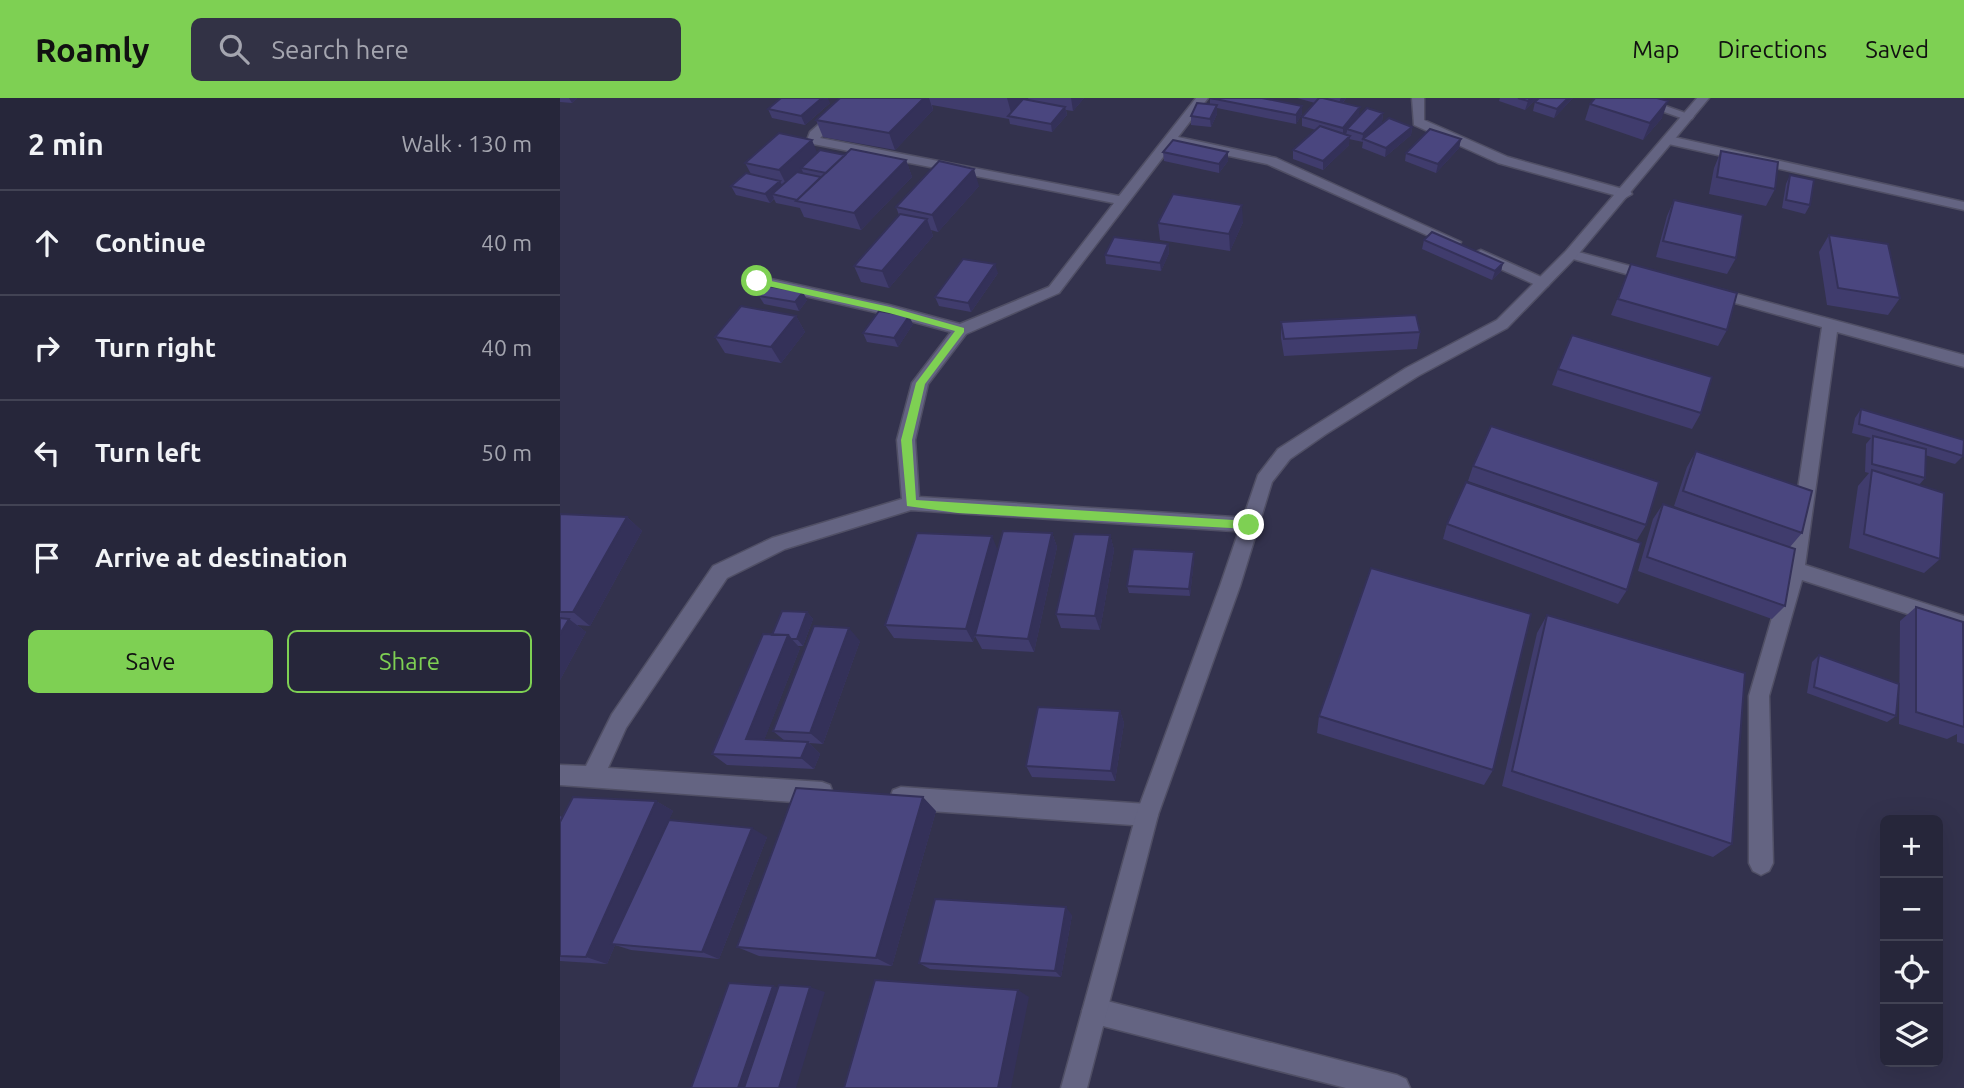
<!DOCTYPE html>
<html lang="en">
<head>
<meta charset="utf-8">
<style>
  :root { --surface:#26263a; --page:#323245; --text:#f1f3f6; --muted:#a4a5af; --line:#424354; --accent:#7ed053 }
  body { margin:0; font-family:Ubuntu,sans-serif; background:var(--page); color:var(--text) }
  .controls { position:absolute; right:21px; bottom:21px; display:grid; overflow:hidden; border-radius:10px; box-shadow:0 7px 28px #0002 }
  .controls button { width:63px; height:63px; display:grid; place-items:center; padding:0; border:0; border-bottom:2px solid var(--line); background:var(--surface); color:var(--text); font:35px sans-serif }
  .stop { position:absolute; width:21px; height:21px; margin:-16px; border:5px solid #7ed053; border-radius:50%; background:#fff }
  .stop.end { background:#7ed053; border-color:#fff; box-shadow:0 2px 7px #0008 }
  .list { margin:0; padding:0; list-style:none }
  h2 { display:flex; justify-content:space-between; align-items:center; height:91px; margin:0; padding:0 28px; font-size:30px }
  h2 small { font-size:23px; font-weight:400; color:var(--muted) }
  .list li { display:grid; grid-template-columns:46px 1fr auto; gap:21px; align-items:center; box-sizing:border-box; height:105px; padding:0 28px; border-top:2px solid var(--line) }
  .list b { display:block; font-size:26px; white-space:nowrap }
  .list em { font-size:23px; font-style:normal; color:var(--muted) }
  .actions { display:flex; gap:14px; padding:21px 28px }
  .actions a { flex:1; padding:16px 0; border:2px solid var(--accent); border-radius:10px; text-align:center; font-size:24px; color:var(--accent) }
  .actions .main { background:var(--accent); color:#111 }
  .icon { flex:none; width:38px; height:38px; fill:none; stroke:currentColor; stroke-width:2; stroke-linecap:round; stroke-linejoin:round }
  .map { position:relative; flex:none; width:1404px; height:990px; overflow:hidden }
  header { display:flex; align-items:center; gap:42px; box-sizing:border-box; height:98px; padding:0 35px; background:var(--accent); color:#111 }
  header strong { font-size:33px }
  nav { display:flex; gap:38px; margin-inline-start:auto; font-size:24px }
  .search { width:490px; height:63px; background:var(--page); display:flex; align-items:center; gap:18px; box-sizing:border-box; padding:0 24px; border-radius:10px; color:var(--muted); font-size:26px }
  main { display:flex }
  aside { flex:1; background:var(--surface) }
  .map>svg:first-child { display:block }
  .lines { fill:none; stroke-linecap:round; stroke-linejoin:round }
  .minor-casing { stroke:#504f65; stroke-width:3 }
  .tertiary-casing { stroke:#504f65; stroke-width:3 }
  .minor { fill:#646482; fill-rule:evenodd }
  .tertiary { fill:#646482; fill-rule:evenodd }
  .wall { fill:#403c6d }
  .shaded-wall { fill:#343159 }
  .building { fill:#4a467f; stroke:#343159; stroke-width:2 }
  .route { fill:#7ed053 }
</style>
</head>
<body>
<header>
<strong>Roamly</strong>
<div class="search"><svg class="icon" aria-label="search" viewBox="0 0 24 24"><circle cx="10" cy="10" r="6"/><path d="M15 15l6 6"/></svg>Search here</div>
<nav><a>Map</a><a>Directions</a><a>Saved</a></nav>
</header>
<main>
<aside>
<h2>2 min<small>Walk · 130 m</small></h2>
<ul class="list">
<li><svg class="icon" aria-label="ahead" viewBox="0 0 24 24"><path d="M12 20V5M6 11l6-6 6 6"/></svg><div><b>Continue</b></div><em>40 m</em></li>
<li><svg class="icon" aria-label="right" viewBox="0 0 24 24"><path d="M7 20v-9h11M14 6l5 5-5 5"/></svg><div><b>Turn right</b></div><em>40 m</em></li>
<li><svg class="icon" aria-label="left" viewBox="0 0 24 24"><path d="M17 20v-9H6M10 6l-5 5 5 5"/></svg><div><b>Turn left</b></div><em>50 m</em></li>
<li><svg class="icon" aria-label="arrive" viewBox="0 0 24 24"><path d="M6 21V4h12l-3 4 3 4H6"/></svg><div><b>Arrive at destination</b></div></li>
</ul>
<div class="actions"><a class="main">Save</a><a>Share</a></div>
</aside>
<div class="map">
<svg width="1404" height="990" viewBox="0 0 1404 990">
  <rect width="100%" height="100%" fill="#33324d"/>
  <g class="lines">
    <defs>
      <path id="minor" d="M289 0H302L260 40 559 98 636 0H648L618 39 716 60 901 144 899 147H889L707 66 613 46 499 195 406 236 368 286 355 342 359 399 689 420 695 422 698 427 695 432 689 434 351 412 225 451 167 480 66 630 48 670 262 684 270 687 273 695 270 703 262 706 0 687V667L26 668 52 616 153 468 212 440 342 401 337 342 352 285 391 234 328 217 192 186 190 183 192 180 197 178 329 207 400 226 489 189 554 105 248 45 247 42 250 34Z
        M852 0H864V22L948 59 1070 93 1072 96 1065 100 938 65 854 27Z
        M1065 0H1083L1134 18 1132 21H1124Z
        M1109 38 1404 104V112L1104 45V39Z
        M921 152 988 182 990 185 988 188H978L916 160 914 157 916 154Z
        M1011 152 1096 175 1098 178 1091 183 1006 159 1004 156Z
        M1151 189 1404 257V269L1277 234 1245 467 1404 518V534L1242 482 1209 598 1213 765 1209 773 1201 777 1193 773 1189 765V598L1226 472 1262 229 1146 197 1144 194 1146 191Z
        M341 689 587 706 595 709 598 717 595 725 587 728 341 711 333 708 330 700 333 692Z
        M535 900 837 977 846 981 850 990H786L535 926 526 922 522 913 526 904Z"/>
      <path id="tertiary" d="M1137 0H1149L1016 159 947 230 858 278 766 336 730 361 712 384 680 488 598 717 527 990H501L576 717 660 488 698 377 718 351 754 328 846 270 937 222 1006 153Z"/>
    </defs>
    <use href="#minor" class="minor-casing"/>
    <use href="#tertiary" class="tertiary-casing"/>
    <use href="#minor" class="minor"/>
    <use href="#tertiary" class="tertiary"/>
  </g>
  <path class="wall" d="M0 0H17L12 5 0 4Z
    M280 0H524L513 13 506 12 507 17 492 34 450 26 449 21 372 7 373 12 335 52 263 39 256 22Z
    M737 0H786L783 5 799 18 823 15 822 24 814 32 852 29 851 37 825 59 802 50 803 44 789 41V47L763 72 733 61V52L756 32 742 28V19L755 5Z
    M940 0H977L965 12 939 3Z
    M1013 0 994 20 973 13 975 4Z
    M650 1 742 8V16L736 26 657 10V16L651 29 631 27V18L650 7Z
    M270 5 245 27 212 20 208 11Z
    M1030 6 1102 20 1083 42 1025 22Z
    M901 41 899 50 876 75 845 63 846 55Z
    M1161 53 1215 91 1206 108 1149 96 1154 70Z
    M257 54 346 62 352 79 301 132 244 119 240 110 216 105 214 101 210 105 176 97 171 88 191 76 185 65Z
    M603 54 668 63 659 75 604 63Z
    M1230 77 1250 107 1245 116 1222 110 1226 86Z
    M419 88 378 134 371 132 373 138 329 190 301 184 294 168 339 117 336 109Z
    M1114 102 1176 160 1167 176 1096 159 1107 118Z
    M683 124 670 153 600 142 598 125Z
    M1269 137 1340 200 1328 217 1267 207 1259 154Z
    M864 142 943 165 941 173 932 182 862 151Z
    M608 146 609 155 601 173 546 166 545 157Z
    M1071 166 1167 232 1158 248 1051 217Z
    M438 175 411 214 379 208 375 199Z
    M199 198 247 202 239 213 204 206Z
    M236 218 245 234 221 265 165 255 155 239Z
    M721 224 860 234 857 251 724 258 721 240Z
    M353 226 338 249 307 244 303 235Z
    M998 271 1141 315 1132 331 992 287Z
    M1301 311 1403 358 1395 366 1365 357V380L1359 387 1380 461 1364 475 1289 450 1298 388 1309 375 1305 374 1306 346 1311 340 1292 335 1295 320Z
    M1136 353 1242 435 1230 449 1225 508 1212 521 1078 473 1093 421 1103 406 1187 435 1114 408 1127 369Z
    M913 368 1086 427 1077 442 908 383Z
    M0 416 67 419 82 433 30 528 17 527 26 534 0 582Z
    M887 426 1067 492 1058 506 883 441Z
    M492 435 497 449 474 554 422 551 415 538 413 544 334 540 325 527 438 453Z
    M550 437 554 452 540 532 501 530 496 516Z
    M634 454V461L630 498 569 495 567 488Z
    M1356 509 1404 534V646L1397 644V636L1387 641 1339 626 1340 523Z
    M247 514 253 521 243 548H237L240 550 204 642 225 643 213 633 300 543 263 646 249 645 260 656 254 671 167 667 152 656 212 537Z
    M987 517 1172 746 1153 759 942 688 977 535Z
    M1259 557 1336 618 1327 624 1247 595 1252 564Z
    M560 613 564 625 555 683 472 679 466 668Z
    M759 618 933 672 924 687 757 635Z
    M96 703 113 713 108 723 207 739 159 861 71 852 55 847 47 866 0 863V718L2 719Z
    M376 713 332 868 199 858 177 849Z
    M512 817 501 879 370 871 359 865Z"/>
  <path class="shaded-wall" d="M9 0H17L12 5Z
    M262 0H268L270 5 245 27 241 18Z
    M364 0H369L373 12 335 52 329 35Z
    M447 0H468L469 3 452 18Z
    M511 0H524L513 13Z
    M781 0H786L779 10 780 1Z
    M971 0H977L965 12 968 3Z
    M1008 0H1013L994 20 997 11Z
    M1108 3 1102 20 1083 42 1090 25Z
    M657 7V16L651 29 650 21Z
    M742 8V16L736 26V17Z
    M505 9 507 17 492 34 491 26Z
    M800 9 799 18 787 31V34L783 39V30Z
    M823 15 822 24 804 42 803 41 802 45 803 36Z
    M852 29 851 37 825 59 826 50Z
    M790 38 789 47 763 72V63Z
    M901 41 899 50 876 75 878 66Z
    M252 42 259 59 241 70 243 74 227 88 219 72Z
    M668 54V63L659 75V66Z
    M346 62 352 79 301 132 294 115Z
    M414 71 419 88 378 134 372 117Z
    M220 83 224 91 212 96 214 100 210 105 205 96Z
    M682 107 683 124 670 153 669 136Z
    M367 121 373 138 329 190 322 173Z
    M608 146 609 155 601 173 600 165Z
    M943 165 941 173 932 182 935 173Z
    M435 166 438 175 411 214 408 205Z
    M243 194 247 202 239 213 235 204Z
    M236 218 245 234 221 265 211 249Z
    M349 218 353 226 338 249 334 240Z
    M67 419 82 433 30 528 13 514Z
    M492 435 497 449 474 554 468 541Z
    M550 437 554 452 540 532 535 518Z
    M432 438 438 453 413 544 406 531Z
    M634 454V461L630 498 629 491Z
    M247 514 253 521 243 548 237 541Z
    M9 521 26 534 0 582V536Z
    M289 530 300 543 263 646 250 635Z
    M228 537 240 550 200 653 186 641Z
    M560 613 564 625 555 683 551 673Z
    M248 644 260 656 254 671 241 660Z
    M363 699 376 713 332 868 316 860Z
    M96 703 113 713 55 846H51L55 847 47 866 26 859Z
    M192 730 207 739 159 861 142 854Z
    M506 809 512 817 501 879 495 873Z
    M213 888 229 893 197 990H178Z
    M250 889 265 894 236 990H219Z
    M458 892 469 899 451 990H438Z"/>
  <path class="building" d="M221 0H262L241 18 208 11Z
    M280 0H364L329 35 256 22Z
    M650 0H702L742 8 736 17Z
    M759 0H763L800 9 783 30 742 19Z
    M958 0H971L968 3Z
    M979 0H1008L997 11 975 4Z
    M1035 0H1097L1108 3 1090 25 1030 6Z
    M463 1 505 9 491 26 448 18Z
    M637 5 657 7 650 21 631 18Z
    M807 10 823 15 803 36 787 31Z
    M829 20 852 29 826 50 803 41Z
    M760 28 790 38 763 63 733 52Z
    M870 31 901 41 878 66 846 55Z
    M219 35 252 42 219 72 185 65Z
    M613 42 668 54 659 66 603 54Z
    M291 51 346 62 294 115 236 103Z
    M260 52 285 57 266 75 241 70Z
    M1161 53 1218 64 1215 91 1157 79Z
    M379 63 414 71 372 117 336 109Z
    M237 74 261 79 237 102 212 96Z
    M186 75 220 83 205 96 171 88Z
    M1230 77 1254 82 1250 107 1226 102Z
    M613 96 682 107 669 136 598 125Z
    M1114 102 1183 117 1176 160 1103 143Z
    M340 116 367 121 322 173 294 168Z
    M872 134 943 165 935 173 864 142Z
    M1269 137 1328 146 1340 200 1278 190Z
    M554 139 608 146 600 165 545 157Z
    M403 161 435 166 408 205 375 199Z
    M1071 166 1177 195 1167 232 1058 201Z
    M208 188 243 194 235 204 199 198Z
    M181 208 236 218 211 249 155 239Z
    M319 213 349 218 334 240 303 235Z
    M856 217 860 234 724 241 721 224Z
    M1012 237 1152 279 1141 315 998 271Z
    M1301 311 1404 342 1403 358 1299 326Z
    M931 328 1099 384 1086 427 913 368Z
    M1313 338 1366 351 1365 380 1312 366Z
    M1136 353 1252 393 1242 435 1123 393Z
    M1312 372 1384 395 1380 461 1304 436Z
    M906 384 1081 445 1067 492 887 426Z
    M1103 406 1235 451 1225 508 1087 459Z
    M0 416 67 419 13 514H0Z
    M443 433 492 435 468 541 415 537Z
    M357 435 432 438 406 531 325 527Z
    M514 436 550 437 535 518 496 516Z
    M573 451 634 454 629 491 567 488Z
    M811 470 971 516 933 672 759 618Z
    M1356 509 1403 524 1404 629 1356 614Z
    M222 513 247 514 237 541H231L228 537H212Z
    M987 517 1185 575 1172 746 952 673Z
    M0 520 9 521 0 536Z
    M254 528 289 530 250 635 213 633Z
    M203 536 228 537 186 641 248 644 241 660 152 656Z
    M1259 557 1339 586 1336 618 1254 589Z
    M478 609 560 613 551 673 466 668Z
    M236 690 363 699 316 860 177 849Z
    M13 699 96 703 26 859 0 858V724Z
    M109 722 192 730 142 854 51 846Z
    M375 801 506 809 495 873 359 865Z
    M315 882 458 892 438 990H284Z
    M169 885 213 888 178 990H131Z
    M219 887 250 889 219 990H184Z"/>
  <path class="route" d="M197 180 330 209 404 230V234L365 286 352 342 356 402 689 423 694 427 689 431 398 415 347 408 341 342 356 285 395 233 329 215 194 185V181Z"/>
</svg>
<div class="controls">
<button>+</button>
<button>−</button>
<button><svg class="icon" aria-label="locate" viewBox="0 0 24 24"><circle cx="12" cy="12" r="6"/><path d="M12 2v4M12 18v4M2 12h4M18 12h4"/></svg></button>
<button><svg class="icon" aria-label="layers" viewBox="0 0 24 24"><path d="M12 4l9 5-9 5-9-5zM3 14l9 5 9-5"/></svg></button>
</div>
<div class="stop" style="left:197px;top:183px"></div>
<div class="stop end" style="left:689px;top:427px"></div>
</div>
</main>
</body>
</html>
